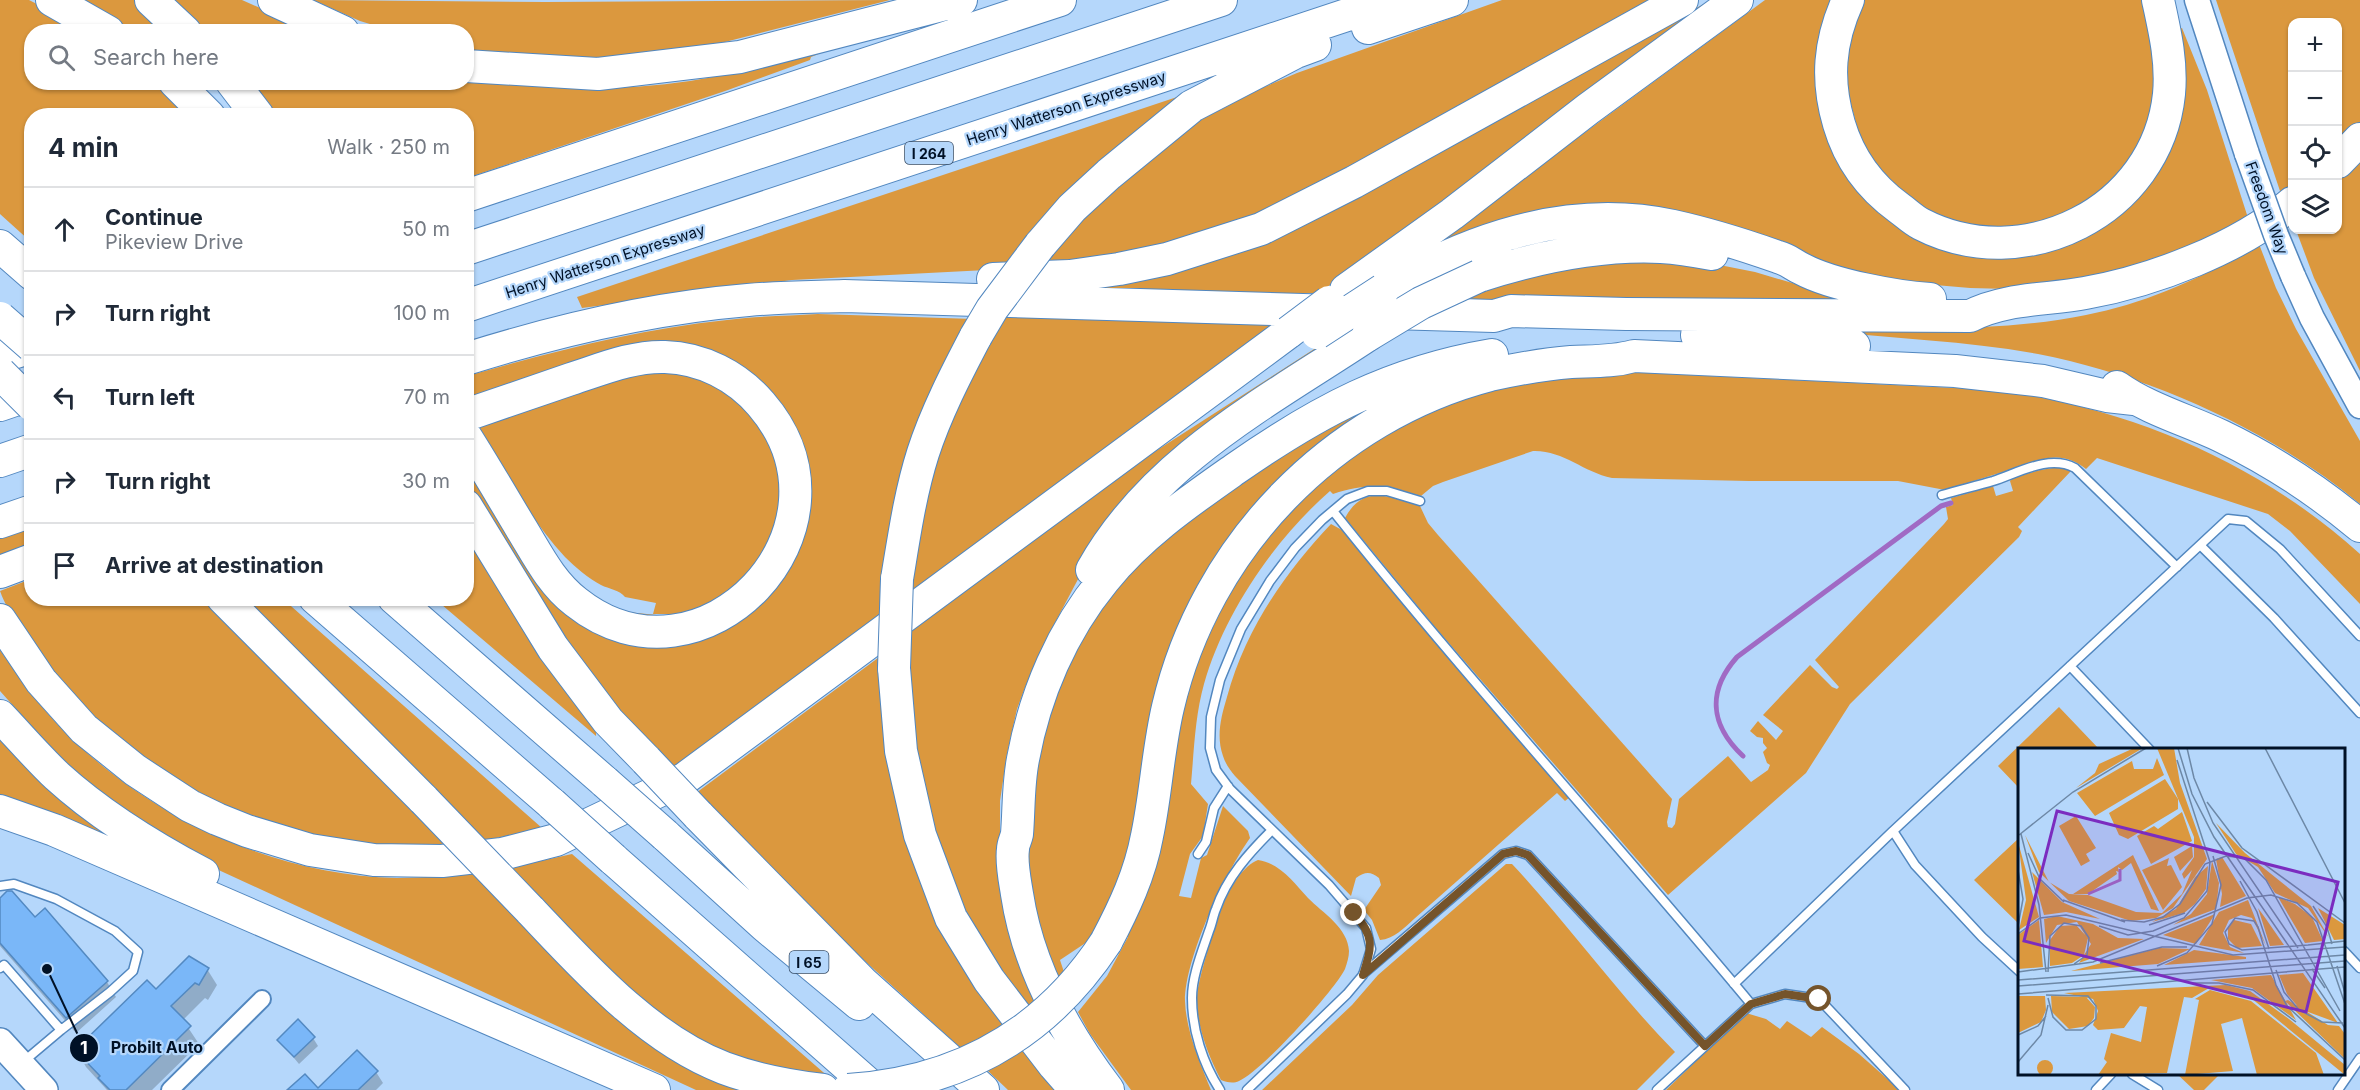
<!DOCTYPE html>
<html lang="en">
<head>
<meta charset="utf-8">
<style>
  :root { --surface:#fff; --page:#f6f6f7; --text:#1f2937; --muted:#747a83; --line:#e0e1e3 }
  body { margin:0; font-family:Inter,sans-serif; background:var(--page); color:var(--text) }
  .controls { position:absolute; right:18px; top:18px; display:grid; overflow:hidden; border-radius:12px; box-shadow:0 2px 4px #0004 }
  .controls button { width:54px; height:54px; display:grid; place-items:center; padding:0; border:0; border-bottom:2px solid var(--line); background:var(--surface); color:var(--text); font:30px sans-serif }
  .stop { position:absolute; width:18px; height:18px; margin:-14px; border:4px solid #75542b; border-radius:50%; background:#fff }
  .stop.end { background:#75542b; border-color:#fff; box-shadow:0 2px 6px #0008 }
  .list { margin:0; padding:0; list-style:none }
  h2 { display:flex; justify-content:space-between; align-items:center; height:78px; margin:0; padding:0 24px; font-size:26px }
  h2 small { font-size:20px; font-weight:400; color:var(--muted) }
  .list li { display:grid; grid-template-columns:39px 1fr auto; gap:18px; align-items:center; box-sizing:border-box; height:84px; padding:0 24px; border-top:2px solid var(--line) }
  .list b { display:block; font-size:22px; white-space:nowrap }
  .list p { margin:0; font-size:20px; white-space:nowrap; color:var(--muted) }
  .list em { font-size:20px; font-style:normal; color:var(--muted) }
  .icon { flex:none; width:33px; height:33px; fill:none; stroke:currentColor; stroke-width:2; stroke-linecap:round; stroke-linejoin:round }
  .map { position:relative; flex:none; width:2360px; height:1090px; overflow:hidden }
  .search { position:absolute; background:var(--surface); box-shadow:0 2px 4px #0004; left:24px; top:24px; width:450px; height:66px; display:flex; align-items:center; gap:15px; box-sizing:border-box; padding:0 21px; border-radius:24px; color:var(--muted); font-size:22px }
  .panel { position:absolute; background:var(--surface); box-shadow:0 2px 4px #0004; left:24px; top:108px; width:450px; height:498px; border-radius:24px }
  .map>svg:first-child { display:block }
  .green { fill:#db983e }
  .shadow { fill:#0003 }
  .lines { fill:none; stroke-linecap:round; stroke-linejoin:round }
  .stream { stroke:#a06ac4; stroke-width:5 }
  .building { fill:#7ab7f8; stroke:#5389c1; stroke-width:1.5 }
  .service-casing { stroke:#5287bf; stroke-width:11 }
  .minor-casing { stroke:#5287bf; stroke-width:20 }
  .secondary-casing { stroke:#5287bf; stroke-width:27 }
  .primary-casing { stroke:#5287bf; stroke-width:30 }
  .motorway-casing { stroke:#5287bf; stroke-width:34 }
  .service { stroke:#fff; stroke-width:8 }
  .minor { stroke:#fff; stroke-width:16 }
  .secondary { stroke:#fff; stroke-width:24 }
  .primary { stroke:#fff; stroke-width:27 }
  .motorway { stroke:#fff; stroke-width:32 }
  .secondary-bridge-casing { stroke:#5287bf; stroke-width:27; stroke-linecap:butt }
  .motorway-bridge-casing { stroke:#5287bf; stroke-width:34; stroke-linecap:butt }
  .secondary-bridge { stroke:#fff; stroke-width:24 }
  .motorway-bridge { stroke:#fff; stroke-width:32 }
  .route { stroke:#75542b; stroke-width:8 }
  .labels { text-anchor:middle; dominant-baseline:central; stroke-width:4.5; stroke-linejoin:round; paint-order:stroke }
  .shield { fill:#b5d7fb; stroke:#364c66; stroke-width:1.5 }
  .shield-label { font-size:14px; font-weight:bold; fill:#001126 }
  .street-label { font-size:15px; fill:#001126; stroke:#b5d7fb }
  .inset-river { fill:none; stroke:#a06ac4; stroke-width:3 }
  .inset-road { fill:none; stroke:#6d88a6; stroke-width:1.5 }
  .view { fill:#7b2cbf; fill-opacity:0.15; stroke:#7b2cbf; stroke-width:3 }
  .inset-edge { fill:none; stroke:#001126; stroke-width:3 }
  .leader { fill:none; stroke:#001126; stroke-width:2 }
  .callout-dot { fill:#001126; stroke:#b5d7fb; stroke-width:2 }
  .mark-label { font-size:18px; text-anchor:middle; font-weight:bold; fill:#fff }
  .callout-label { font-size:16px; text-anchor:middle; font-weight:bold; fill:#001126; stroke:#b5d7fb; stroke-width:4.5; stroke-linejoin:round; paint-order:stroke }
</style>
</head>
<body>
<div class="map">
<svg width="2360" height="1090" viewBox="0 0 2360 1090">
  <rect width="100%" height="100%" fill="#b5d7fb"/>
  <path class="green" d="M0 0H29L90 31 32 32V82L160 83 194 115 32 116 31 242 0 214Z
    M76 0H137L171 31H128Z
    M168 0H242L312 31H201Z
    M313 0 545 2 890 0 682 53 605 60 483 53 467 50 466 32 393 31 360 21Z
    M1502 0H1665L1393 151 1199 242 1038 268 1084 212 1195 123 1262 88 1297 73Z
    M1711 0 1612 78 1319 293H1286L1278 296 1066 287 1363 191Z
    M1765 0H1839L1823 65 1899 219 2087 235C2109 223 2121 207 2137 187 2148 174 2164 159 2172 144 2189 109 2187 65 2179 29L2182 28 2207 90 2248 218 2218 235 2118 273 2009 289 1970 288 1912 283 1854 272 1696 221 1419 257 1474 214Z
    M1865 0H2145L2159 100 2120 179 2050 224 1981 229 1928 212 1897 189 1871 157 1860 138 1848 93 1847 71 1849 49 1854 27Z
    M2216 0H2360V126L2338 150V22H2292V188L2282 197Z
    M820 50 821 53 811 57 810 60 728 90 467 178 466 116 272 115 246 83 466 82 467 78C541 90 615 92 690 81 734 74 777 61 820 50Z
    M1186 94 1006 269 792 280 582 308 577 297Z
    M2360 158V371L2314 278 2296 230H2338V181Z
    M2259 244 2276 288 2296 329 2360 441V504C2271 430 2151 376 2038 354 1968 341 1896 339 1826 331 1909 328 2005 332 2086 315 2147 303 2205 277 2259 244Z
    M1689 259 1755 272 1860 303 1461 299 1506 281 1577 263Z
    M818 314 974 319 884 613 673 770C590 685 529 583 467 482L466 462 569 606 734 623C765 601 793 574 804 536 828 450 770 351 678 344L467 403V376C552 352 638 329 727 320 757 316 788 316 818 314Z
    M1003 317 1276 323 909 593 926 492 952 414Z
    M1339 333 1085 566 1048 636 1026 685 1017 709 1007 754 1000 801V846L1040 1004 1027 1014 969 919 937 843 911 731 907 633 1148 456Z
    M666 371 691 375 714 384 737 398 757 417 780 465 781 517 760 565 716 604 677 614H653L656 603 625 597C620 590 609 589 601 585 588 578 576 568 565 557 530 519 504 472 477 428 535 408 605 377 666 371Z
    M1607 371 1997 390C2132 409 2258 462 2360 554V604L2290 531 2268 514 2097 458 2086 469C2074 460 2064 456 2048 458L1945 490 1898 481H1749L1612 478C1583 472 1563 450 1533 451L1443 482 1433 486 1421 496C1384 486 1371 482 1333 494L1330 491C1275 539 1224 613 1204 684 1195 716 1194 751 1191 784L1208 804 1203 836 1190 854 1179 896 1191 898 1201 858 1207 855 1223 806 1248 831 1250 838C1225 873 1185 958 1185 1001 1186 1031 1200 1063 1211 1090H1131L1090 1034 1078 1012 1107 976 1128 937 1127 936 1146 890 1189 678 1240 570 1300 497 1395 424 1492 385Z
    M1399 391 1239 534 1137 848 1093 938 1060 960 1066 978 1060 985 1036 916 1028 867V791L1063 664 1131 565 1282 451Z
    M2059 467 2071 471 2018 527 2022 531 2019 537 1850 704 1806 773 1668 895 1434 626 1345 518C1364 483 1389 497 1420 506L1428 523 1438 535 1672 799 1667 822 1668 827 1672 828 1675 824 1679 799 1728 756 1751 782 1768 770 1770 765 1767 763 1763 752 1767 748 1763 743V738L1757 737 1750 731 1758 721 1776 740 1783 731 1763 715 1810 665 1832 687 1837 689 1839 687 1815 660 1944 524 1948 519 1946 507 1953 505 1951 498 1993 486 1996 496 2013 491 2010 481 2012 478 2040 470Z
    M1331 524 1342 530 1570 797 1565 801 1557 793 1414 919C1404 928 1394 939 1380 940L1372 920 1364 910 1381 885 1379 878C1370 871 1365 872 1356 878L1351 896 1235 776C1230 770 1225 763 1223 756 1216 736 1221 717 1227 697 1245 630 1284 574 1331 524Z
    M31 527V555L0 565V538Z
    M467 530 596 728V736L435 599 466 598Z
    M31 579 32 598 202 599 447 846C422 845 398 847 374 845 270 836 156 784 82 710 70 697 60 681 50 666 32 643 10 619 0 591Z
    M238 599H283L542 828 478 842Z
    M0 650C21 680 42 710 69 736 155 820 276 875 397 878 423 878 449 875 475 874L744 1090H696L199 861 75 775 0 691Z
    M882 655 885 711 1010 1027 965 1052 833 932 696 793Z
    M2059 707 2099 749 2020 750 2019 788 1998 766Z
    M0 729 112 833 108 840 0 798Z
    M2019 838V924L1974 880Z
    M572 854 831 1079 742 1063 662 1021 505 869Z
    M1258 860C1280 863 1294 883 1308 898 1323 913 1348 928 1349 951 1349 957 1347 963 1345 969 1335 990 1260 1073 1239 1081 1233 1084 1226 1082 1221 1080 1208 1055 1196 1025 1197 996 1198 978 1218 915 1226 898 1233 884 1243 866 1258 860Z
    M1506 864H1512C1568 924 1617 993 1675 1052L1637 1090H1262L1352 1005 1378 975Z
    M1746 1013 1766 1019 1780 1029 1787 1021 1811 1037 1822 1027 1859 1054 1900 1090H1666Z
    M1027 1046 1065 1090H1008L987 1070Z
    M2177 1074H2220L2204 1090H2194Z"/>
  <path class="shadow" d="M0 900 35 919 107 982 116 997 76 1033 0 946Z
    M207 969 217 985 208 1000 205 998 183 1020 199 1044 152 1090H107L86 1067 77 1051 156 991Z
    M313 1038 318 1046 299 1064 279 1040Z
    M376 1072 383 1083 376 1090H293H318Z"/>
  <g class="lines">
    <path class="stream" d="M1743 756C1710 725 1707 691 1737 657L1941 506 1951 503"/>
  </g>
  <path class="building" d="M7 891H12L35 917 45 908 108 981 66 1018 0 943V898Z
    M189 956 209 968 199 985 195 983 171 1006 191 1026 126 1090H110L98 1078 100 1076 75 1050 147 980 156 989Z
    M298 1019 315 1037 294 1057 277 1040Z
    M357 1050 378 1071 358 1090H287L305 1074 318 1088Z"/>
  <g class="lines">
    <defs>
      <path id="service" d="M1942 495C1959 490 1976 486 1993 481 2018 473 2049 454 2075 468L2177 567
        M1333 511C1467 679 1613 838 1751 1004
        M2200 545 2274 618 2360 713
        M2070 666 2150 750
        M1198 854 1206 842 1214 808 1228 786
        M0 886 14 884 56 899 115 931 138 952 133 971 110 992 61 1030
        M2344 951 2360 968
        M0 968 4 965 61 1030 23 1062
        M2020 972 1982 937 1915 865 1893 831 2228 519 2246 521 2280 549 2360 636
        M1363 974 1503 854 1516 851 1528 855 1705 1046
        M1734 984 1893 831
        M2132 1074 2158 1090
        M1220 1090C1203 1064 1192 1030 1192 998 1192 976 1202 952 1209 931 1212 924 1213 916 1216 909 1227 877 1249 853 1272 830
        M1247 1090 1347 994 1363 975 1371 949 1366 928 1329 885 1230 789 1216 770 1210 748 1211 717 1220 680 1241 629 1270 581 1295 548 1322 520 1347 499 1368 491H1387L1420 501
        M1657 1090 1751 1004 1785 994 1819 999 1905 1090
        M2096 1090 2111 1074
        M2338 1090 2360 1058"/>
      <path id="minor" d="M170 1090 262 999"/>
      <path id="secondary" d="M2197 0 2247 154
        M2293 276 2312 318 2360 406"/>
      <path id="primary" d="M0 1042 44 1090"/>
      <path id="motorway" d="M52 0 108 32
        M151 0 185 32
        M274 0 343 32
        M1848 0C1829 42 1826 80 1839 124 1849 158 1870 187 1899 208 1906 213 1913 220 1921 224 2023 277 2157 212 2169 94 2172 62 2165 32 2158 0
        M1368 28 1452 0
        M466 66 598 74 740 57 961 0
        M175 82 209 116
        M232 82 258 116
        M2338 162 2360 139
        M466 196 1060 0
        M1040 245 1072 208 1109 174 1192 106 1296 52 1315 45
        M0 246 32 274
        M466 249 1221 0
        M1479 276C1538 257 1599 244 1661 247 1678 248 1696 251 1712 254
        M993 279 1070 276 1119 269 1167 259 1261 229 1354 182 1682 0
        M1346 290 1452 214 1588 109 1737 0
        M1383 290C1470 238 1571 204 1673 226 1709 234 1744 245 1778 257 1789 260 1793 265 1802 269 1832 285 1896 297 1930 299
        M466 306 1392 0
        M1391 313 1494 316 1511 311 1626 314 1970 316C2005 298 2047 300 2085 293 2153 281 2240 248 2292 203
        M1697 335 1854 346
        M0 357 32 347
        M466 359C558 330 652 308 748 300 780 297 812 297 844 296L1336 311
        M2117 387C2148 409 2187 420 2221 436 2271 460 2318 491 2360 526
        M0 405 32 394
        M466 415C501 403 536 391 571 379 602 369 632 356 665 357 702 358 737 376 761 404 868 528 702 702 576 602 551 583 537 554 521 528 503 498 485 467 466 437
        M0 461 32 450
        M466 506 553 648 608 721 646 760
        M0 522 32 511
        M1092 570C1153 461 1267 402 1368 335
        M0 572 32 560
        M897 579C904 537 910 494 923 453 936 413 956 374 976 336
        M223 598 424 800
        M315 598 552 804
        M394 598 605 782
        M0 620 41 681 84 729 135 770 190 806 217 819 247 831 310 850 374 860 442 861 502 854 556 840 684 779 1289 332
        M894 668 901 751 920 835 951 918 989 980 1054 1065 1076 1090
        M0 716C19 736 37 757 57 776 101 816 152 847 203 874
        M0 811 54 830 654 1090
        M698 815 863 983 983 1090
        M665 835 765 926 859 1004
        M613 859 875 1090
        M530 910C585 968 648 1039 724 1068 756 1080 789 1086 823 1090
        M1106 942C1124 908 1140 874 1147 836 1156 794 1158 749 1168 707 1205 547 1332 416 1490 375 1517 369 1544 364 1571 362 1593 361 1613 362 1634 356L1955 371 2043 381 2107 396 2134 399
        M1108 1090C1064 1032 1028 967 1017 894 1015 881 1011 863 1013 849 1013 844 1016 839 1017 834 1019 809 1018 784 1023 759 1035 694 1062 631 1104 580 1140 535 1188 502 1235 469 1318 411 1391 372 1492 355"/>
    </defs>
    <use href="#service" class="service-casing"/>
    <use href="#minor" class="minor-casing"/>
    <use href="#secondary" class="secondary-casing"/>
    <use href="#primary" class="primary-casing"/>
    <use href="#motorway" class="motorway-casing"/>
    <use href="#service" class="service"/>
    <use href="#minor" class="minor"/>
    <use href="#secondary" class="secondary"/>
    <use href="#primary" class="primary"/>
    <use href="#motorway" class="motorway"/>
    <defs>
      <path id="secondary-bridge" d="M2247 154 2276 235 2293 276"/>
      <path id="motorway-bridge" d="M0 318 32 346
        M1289 332 1329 302
        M1317 333 1383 290
        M1368 335 1421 303 1479 276
        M976 336 992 309 1040 245
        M0 373 32 405
        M894 668 897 579
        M646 760 698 815
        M605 782 665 835
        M424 800 530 910
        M552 804 613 859
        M848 1090C958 1083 1045 1035 1106 942"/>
    </defs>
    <use href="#secondary-bridge" class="secondary-bridge-casing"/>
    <use href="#motorway-bridge" class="motorway-bridge-casing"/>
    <use href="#secondary-bridge" class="secondary-bridge"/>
    <use href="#motorway-bridge" class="motorway-bridge"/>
  </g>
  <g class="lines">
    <path class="route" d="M1354 913C1375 937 1372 946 1363 975L1503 854 1516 851 1528 855 1705 1046 1751 1004 1785 994 1819 999"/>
  </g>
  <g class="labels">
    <g class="shield">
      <rect x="905" y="142" width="48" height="22" rx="4.5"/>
      <rect x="789.5" y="951" width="39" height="22" rx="4.5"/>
    </g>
    <g class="shield-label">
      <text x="929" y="153">I 264</text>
      <text x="809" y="962">I 65</text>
    </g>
    <g class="street-label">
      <text transform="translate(1066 108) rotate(-18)">Henry Watterson Expressway</text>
      <text transform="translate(2267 208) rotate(70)">Freedom Way</text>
      <text transform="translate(605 261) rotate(-18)">Henry Watterson Expressway</text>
    </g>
  </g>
  <g transform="translate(2018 748)">
    <rect width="327" height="327" fill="#b5d7fb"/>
    <path d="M116 0H125L58 40 77 25 81 16ZM139 0H156L162 35 189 111 155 160 138 170 113 173 51 153 21 124 7 87 31 134 51 146 70 147 118 164 144 165 164 146 174 122 166 131 164 126 176 109V89ZM139 10 146 27 77 68 59 45 114 13 116 21H135ZM147 31 160 51V61L110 91 101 87 91 65ZM164 64 174 93 133 116 119 88 136 78 140 81ZM58 68 78 100 68 106 72 113 63 118 41 78ZM198 75 227 105 293 158 311 190 290 160 257 145 240 119 218 106ZM0 94 21 169 1 182 8 152ZM174 98 175 109 162 123 156 109ZM115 107 141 163 133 161 113 115 104 122 100 119 101 124 98 123 99 126 70 146H55ZM204 109 228 148 202 159 204 146 198 111ZM151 110 149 118 153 117 164 139 145 162 124 122ZM194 113 201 135 198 161 155 177 173 166 189 146ZM190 118 188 141 177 156 166 165 134 174 158 161 177 129ZM14 124 44 154 82 171 48 164 26 167ZM260 149 277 156 294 169 305 193 287 195ZM230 152 248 198 234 170 223 167 211 172 205 185 212 199 226 205 181 197 201 164ZM240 160 248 171 266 197 252 198ZM300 160 327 177V191L316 192ZM197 166 178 196 145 187ZM39 168 75 176 100 190 126 191 61 215 73 196 59 174 39 177 28 195 26 171ZM21 172 25 219 0 221V187ZM216 172 233 176 244 198 219 200 210 191V179ZM58 177 70 190 66 207 54 215 32 218V192L42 178ZM141 200 172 201 140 216 53 223ZM176 202 228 209V211L146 217ZM285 225 320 275 282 261 269 246 261 227ZM253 227 278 272 234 240 193 232ZM208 237 232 243 271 271 327 317V327L233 250 191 240 174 250 166 249 149 325 80 327 89 314 86 311 93 285 123 294 129 259 122 258 106 280 80 282 75 277 80 263 75 251 46 245ZM192 242 233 253 298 305 306 327H239L224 270 203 276 215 323 167 327 181 252 177 251ZM0 248H27L28 262 23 274 0 285ZM33 248 68 249 77 259 76 270 70 278 51 281 34 264ZM270 252 310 277 321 278 327 286V311L267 253ZM19 320a8 8 0 1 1 16 0a8 8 0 1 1-16 0Z" fill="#db983e"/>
    <path class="inset-river" d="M70 146 102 132V121"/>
    <path class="inset-road" d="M160 0 174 46 196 89 327 280M169 0 176 30 195 75 280 200M247 0 327 155M189 54 224 100 327 175M3 86 21 157 28 224M1 87 55 44 128 0M10 105 22 131 46 154M0 122 5 151 0 178M222 133 239 164 251 201M0 134V163M45 152 107 174M295 158 309 179 314 196M103 172 126 174 145 169 162 156 187 116 208 108 226 110 248 132 322 263M131 177 167 165M81 178 110 187 135 183 166 170 189 143 192 114 159 12M0 186 22 170 48 167 215 207 327 199M327 193 290 197 263 199 224 202 211 196 207 184 217 170 236 173 240 179 245 196 256 230 258 237 269 258 327 312M82 215 144 199H169M139 218 169 205 194 176 203 137 195 108M319 218 327 245M294 221 307 240M258 222 266 244 281 262 304 274 325 275M0 224 75 214 229 150 253 147 279 155 299 174 327 256M30 224 32 188 46 175 63 178 71 190 69 207 56 216M0 232 327 207M171 235H201L235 242 278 274M0 238 327 213M0 246 327 219M28 247 70 248 78 258V271L64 282H48L35 269 30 250M0 287 20 278 28 268M0 314 23 287 30 257"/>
    <path class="view" d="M39 63 320 134 288 264 6 193Z"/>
    <rect width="327" height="327" class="inset-edge"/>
  </g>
  <path class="leader" d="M47 969L84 1048"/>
  <g class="callout-dot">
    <circle cx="47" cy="969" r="6"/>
    <circle cx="84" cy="1048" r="15"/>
  </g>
  <g class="mark-label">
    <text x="84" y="1054">1</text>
  </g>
  <g class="callout-label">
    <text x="157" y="1053">Probilt Auto</text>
  </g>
</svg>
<div class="controls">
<button>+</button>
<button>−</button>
<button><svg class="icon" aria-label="locate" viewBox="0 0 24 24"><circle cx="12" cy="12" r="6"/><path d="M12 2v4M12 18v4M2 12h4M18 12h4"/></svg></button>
<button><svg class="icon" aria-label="layers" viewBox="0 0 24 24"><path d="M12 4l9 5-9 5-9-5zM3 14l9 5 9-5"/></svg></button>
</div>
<div class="stop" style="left:1819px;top:999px"></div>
<div class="stop end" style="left:1354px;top:913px"></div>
<div class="search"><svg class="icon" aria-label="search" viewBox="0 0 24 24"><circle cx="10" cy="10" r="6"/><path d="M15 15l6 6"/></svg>Search here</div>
<section class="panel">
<h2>4 min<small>Walk · 250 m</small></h2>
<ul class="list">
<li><svg class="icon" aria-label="ahead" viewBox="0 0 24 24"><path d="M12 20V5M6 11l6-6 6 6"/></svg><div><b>Continue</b><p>Pikeview Drive</p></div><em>50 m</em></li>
<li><svg class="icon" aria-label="right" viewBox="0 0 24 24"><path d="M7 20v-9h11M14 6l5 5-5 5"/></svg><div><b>Turn right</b></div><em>100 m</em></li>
<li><svg class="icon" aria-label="left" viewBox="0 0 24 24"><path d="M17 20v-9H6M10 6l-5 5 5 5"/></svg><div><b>Turn left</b></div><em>70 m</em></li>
<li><svg class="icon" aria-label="right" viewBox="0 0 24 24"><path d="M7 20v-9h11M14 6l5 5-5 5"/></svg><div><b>Turn right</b></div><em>30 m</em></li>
<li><svg class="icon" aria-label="arrive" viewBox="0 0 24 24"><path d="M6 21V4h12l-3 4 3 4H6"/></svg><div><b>Arrive at destination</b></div></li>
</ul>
</section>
</div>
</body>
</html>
